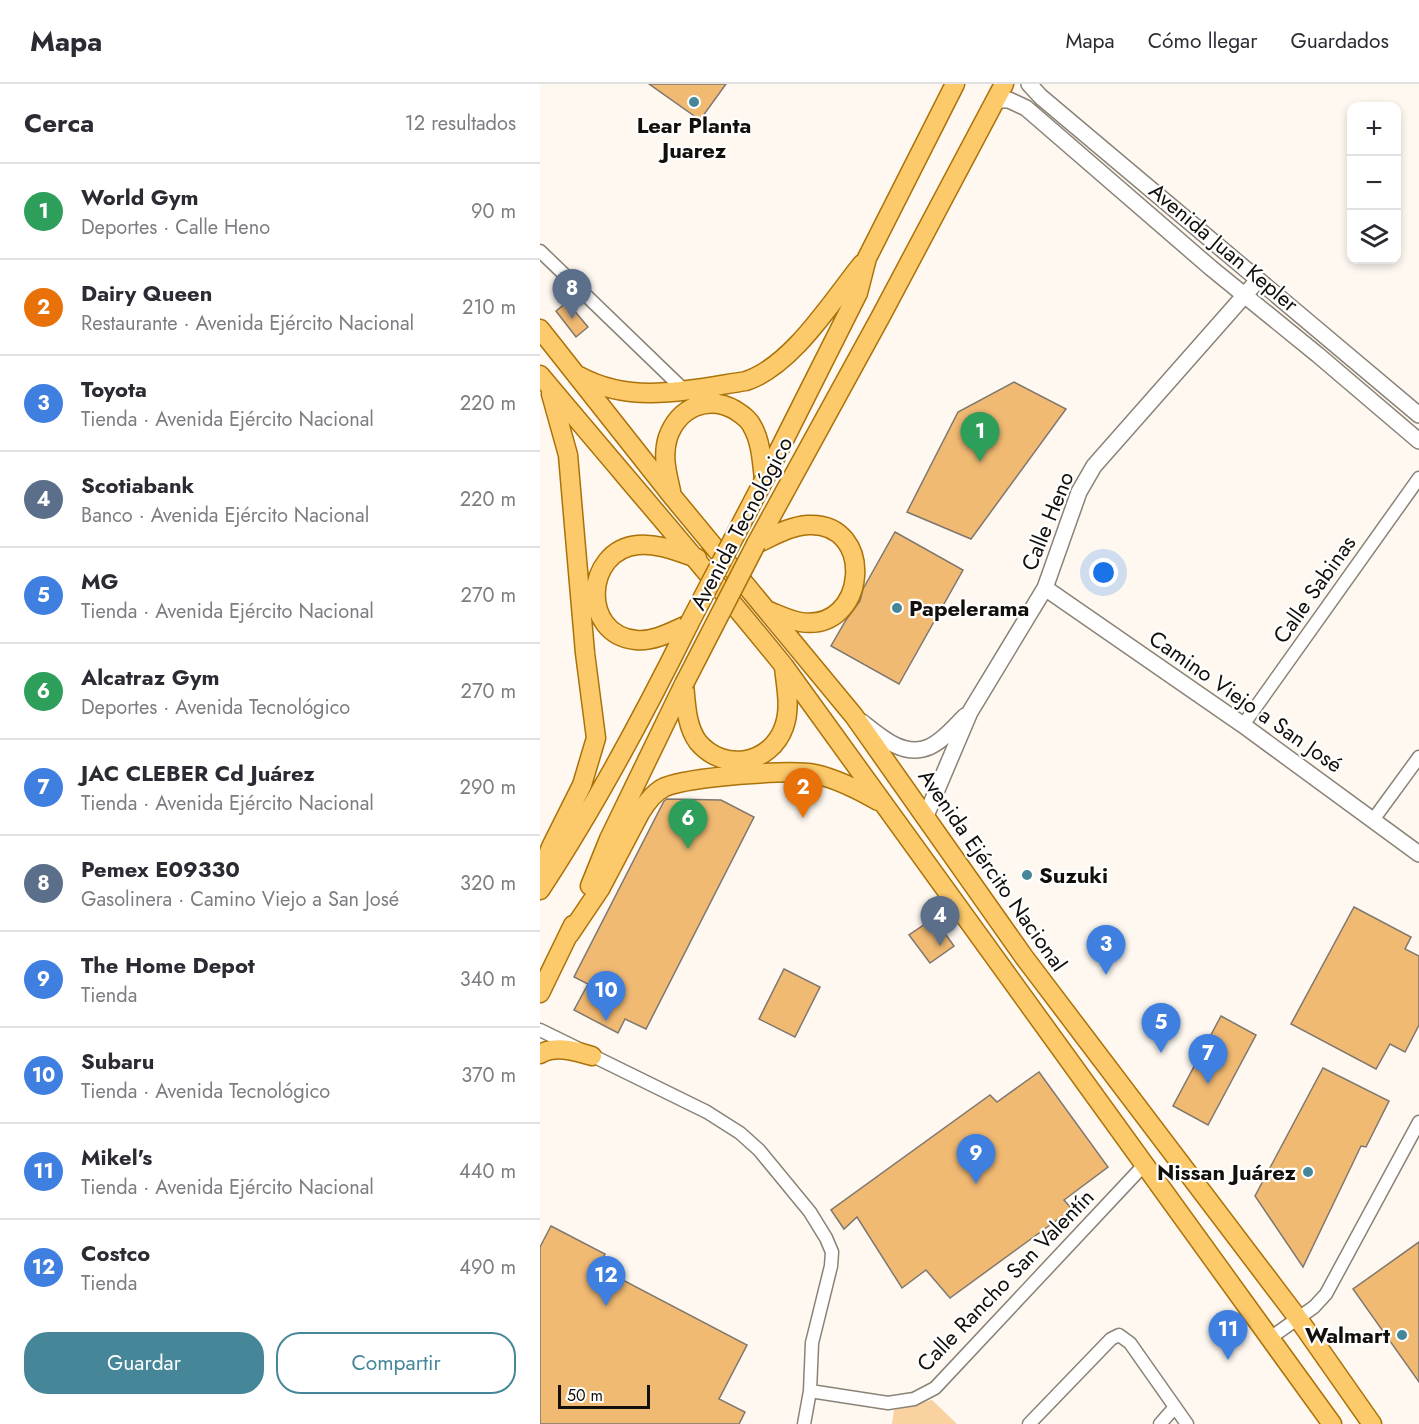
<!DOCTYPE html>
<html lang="es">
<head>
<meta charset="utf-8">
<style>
  :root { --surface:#fff; --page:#f7f7f7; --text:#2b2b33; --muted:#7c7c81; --line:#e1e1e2; --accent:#458699 }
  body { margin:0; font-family:Jost,sans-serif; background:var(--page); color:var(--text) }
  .controls { position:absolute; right:18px; top:18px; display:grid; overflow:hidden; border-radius:12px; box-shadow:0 3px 9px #0003 }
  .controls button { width:54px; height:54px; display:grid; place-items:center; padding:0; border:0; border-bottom:2px solid var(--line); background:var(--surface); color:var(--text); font:30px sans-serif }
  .scale { position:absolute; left:18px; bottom:15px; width:92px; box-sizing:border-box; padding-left:6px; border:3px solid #13100c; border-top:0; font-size:16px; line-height:21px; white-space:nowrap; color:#13100c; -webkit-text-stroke:4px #fff; paint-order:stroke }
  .you { position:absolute; left:564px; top:489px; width:21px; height:21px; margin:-15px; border:4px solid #fff; border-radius:50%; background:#1a73e8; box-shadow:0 0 0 9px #1a73e833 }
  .badge { display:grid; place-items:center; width:39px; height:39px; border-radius:50%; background:var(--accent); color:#fff; font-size:20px; font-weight:700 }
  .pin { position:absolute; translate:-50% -50px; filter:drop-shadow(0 2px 3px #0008) }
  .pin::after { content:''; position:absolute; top:32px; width:21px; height:18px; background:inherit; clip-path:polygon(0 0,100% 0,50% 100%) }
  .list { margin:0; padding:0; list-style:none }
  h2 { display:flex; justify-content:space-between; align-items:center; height:78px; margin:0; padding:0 24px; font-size:26px }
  h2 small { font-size:20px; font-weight:400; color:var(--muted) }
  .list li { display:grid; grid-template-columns:39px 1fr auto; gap:18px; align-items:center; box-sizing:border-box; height:96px; padding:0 24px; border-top:2px solid var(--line) }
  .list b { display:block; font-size:22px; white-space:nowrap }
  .list p { margin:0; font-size:20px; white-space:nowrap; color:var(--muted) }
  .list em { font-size:20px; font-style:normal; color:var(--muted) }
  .actions { display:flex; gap:12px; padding:18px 24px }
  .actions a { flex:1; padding:14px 0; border:2px solid var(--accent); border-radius:24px; text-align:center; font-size:21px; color:var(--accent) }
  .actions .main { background:var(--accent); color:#fff }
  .icon { flex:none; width:33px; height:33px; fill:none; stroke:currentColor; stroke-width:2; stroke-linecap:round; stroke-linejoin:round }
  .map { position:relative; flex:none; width:879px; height:1340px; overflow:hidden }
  header { display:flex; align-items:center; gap:36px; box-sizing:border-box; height:84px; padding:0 30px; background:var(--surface); border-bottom:2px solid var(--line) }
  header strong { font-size:28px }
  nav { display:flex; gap:33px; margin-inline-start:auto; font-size:21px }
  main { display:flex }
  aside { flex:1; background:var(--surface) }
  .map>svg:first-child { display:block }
  .green { fill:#f9d2a0 }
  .building { fill:#f1ba73; stroke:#80776d; stroke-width:1.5 }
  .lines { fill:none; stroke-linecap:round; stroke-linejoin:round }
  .minor-casing { stroke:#8b8277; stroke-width:15 }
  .tertiary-casing { stroke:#8b8277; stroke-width:18 }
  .primary-casing { stroke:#aa7209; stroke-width:21 }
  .minor { stroke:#fff; stroke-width:12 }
  .tertiary { stroke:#fff; stroke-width:15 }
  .primary { stroke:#fdca6b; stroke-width:18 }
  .primary-bridge-casing { stroke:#aa7209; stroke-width:21; stroke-linecap:butt }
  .primary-bridge { stroke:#fdca6b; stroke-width:18 }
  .poi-dot { fill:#458699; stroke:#fff; stroke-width:2 }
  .labels { text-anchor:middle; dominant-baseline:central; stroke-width:4.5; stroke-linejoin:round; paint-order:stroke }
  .poi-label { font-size:22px; font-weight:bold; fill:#13100c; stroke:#fff; text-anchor:start }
  .street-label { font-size:22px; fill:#13100c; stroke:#fff }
</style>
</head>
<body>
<header>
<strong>Mapa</strong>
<nav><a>Mapa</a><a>Cómo llegar</a><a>Guardados</a></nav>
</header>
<main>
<aside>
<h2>Cerca<small>12 resultados</small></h2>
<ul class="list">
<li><span class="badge" style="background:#2e9e5b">1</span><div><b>World Gym</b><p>Deportes · Calle Heno</p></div><em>90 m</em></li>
<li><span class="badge" style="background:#e8710a">2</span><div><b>Dairy Queen</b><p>Restaurante · Avenida Ejército Nacional</p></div><em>210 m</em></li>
<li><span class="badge" style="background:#3f7fe0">3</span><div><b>Toyota</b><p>Tienda · Avenida Ejército Nacional</p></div><em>220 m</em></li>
<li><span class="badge" style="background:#5c6f8a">4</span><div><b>Scotiabank</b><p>Banco · Avenida Ejército Nacional</p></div><em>220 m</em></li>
<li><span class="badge" style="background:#3f7fe0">5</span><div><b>MG</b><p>Tienda · Avenida Ejército Nacional</p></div><em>270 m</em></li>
<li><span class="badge" style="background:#2e9e5b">6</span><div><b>Alcatraz Gym</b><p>Deportes · Avenida Tecnológico</p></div><em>270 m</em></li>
<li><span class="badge" style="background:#3f7fe0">7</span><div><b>JAC CLEBER Cd Juárez</b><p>Tienda · Avenida Ejército Nacional</p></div><em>290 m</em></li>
<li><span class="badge" style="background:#5c6f8a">8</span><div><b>Pemex E09330</b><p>Gasolinera · Camino Viejo a San José</p></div><em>320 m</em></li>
<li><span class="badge" style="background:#3f7fe0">9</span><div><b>The Home Depot</b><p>Tienda</p></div><em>340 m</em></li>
<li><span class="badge" style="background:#3f7fe0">10</span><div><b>Subaru</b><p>Tienda · Avenida Tecnológico</p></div><em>370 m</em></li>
<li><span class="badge" style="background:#3f7fe0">11</span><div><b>Mikel's</b><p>Tienda · Avenida Ejército Nacional</p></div><em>440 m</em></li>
<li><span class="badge" style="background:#3f7fe0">12</span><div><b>Costco</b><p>Tienda</p></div><em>490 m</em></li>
</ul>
<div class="actions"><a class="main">Guardar</a><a>Compartir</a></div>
</aside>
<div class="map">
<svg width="879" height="1340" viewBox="0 0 879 1340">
  <rect width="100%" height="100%" fill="#fef8f1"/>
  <path class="green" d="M392 1316 417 1340H352L354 1326Z"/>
  <path class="building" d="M109 0H186L160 36Z
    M27 218 48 243 36 253 16 227Z
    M474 298 526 325 431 455 367 428 418 328Z
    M355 448 423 486 359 600 291 562 306 536 320 517 323 505Z
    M127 715 181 716 214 733 106 945 85 935 78 949 34 926 48 900 34 893 124 717Z
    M814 823 871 853 865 865 879 872V941L865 968 850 960 836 985 751 940Z
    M394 834 414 862 390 879 369 851Z
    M244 885 280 903 255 953 219 935Z
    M681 932 716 951 668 1041 633 1022Z
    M783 984 849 1017 826 1063 821 1062 763 1183 715 1112Z
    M499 988 568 1083 524 1116 532 1125 410 1214 386 1186 362 1204 317 1133 304 1145 291 1126 450 1011 457 1018Z
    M11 1142 65 1170 58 1183 207 1261 179 1315 205 1328 199 1340H0V1163Z
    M879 1158V1298L813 1205Z"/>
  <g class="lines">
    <defs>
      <path id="minor" d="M0 167 144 306
        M703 641 879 394
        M833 736 879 673
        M0 946 167 1028 200 1049 219 1066 270 1128 286 1154 292 1168 291 1182 272 1259 270 1307 264 1340
        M730 1254 774 1223 786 1210 879 1038
        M270 1307 348 1319 374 1315 395 1304 605 1080
        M489 1340 571 1255 579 1251 590 1259 647 1340
        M620 1340 635 1323"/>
      <path id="tertiary" d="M489 0 501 13 879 331
        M455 16H469L486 24 671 184 778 271 879 357
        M505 504 703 641 879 770
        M322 638C341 653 364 674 389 663 403 657 415 642 425 632
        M385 734 430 628 505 504 539 408 554 382 718 196"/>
      <path id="primary" d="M0 245 132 412 314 632 484 873 757 1233 832 1340
        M0 291C81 388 164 483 244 582L792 1340
        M39 292C92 321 149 306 206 297 252 282 292 217 322 180
        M224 396 318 209 327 174 415 0
        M131 407C127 389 122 372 128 353 139 323 168 311 195 326 201 330 209 335 212 342 221 357 222 378 224 396
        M216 460 341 232 464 0
        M216 460C232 453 249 442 268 441 336 437 328 549 260 538 249 536 239 531 229 527
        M149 540C133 547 114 558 96 556 40 551 44 466 98 461 118 459 138 468 157 474
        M144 600C146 619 146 642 158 658 184 689 231 680 244 643 251 624 246 603 244 583
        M0 791 11 763 42 701 56 654 45 569 28 371 11 310
        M50 802 69 755 144 600
        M0 806C56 721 104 631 149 540
        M29 851 60 805 100 729C106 719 114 708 125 703 150 693 249 685 275 690 297 695 319 706 338 717
        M0 909 33 841
        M0 970C16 961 36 967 52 972"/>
    </defs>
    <use href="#minor" class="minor-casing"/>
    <use href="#tertiary" class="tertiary-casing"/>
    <use href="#primary" class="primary-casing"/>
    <use href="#minor" class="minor"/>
    <use href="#tertiary" class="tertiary"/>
    <use href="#primary" class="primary"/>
    <defs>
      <path id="primary-bridge" d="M149 540 224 396
        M144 600 216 460"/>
    </defs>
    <use href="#primary-bridge" class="primary-bridge-casing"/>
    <use href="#primary-bridge" class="primary-bridge"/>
  </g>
  <g class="poi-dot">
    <circle cx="154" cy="18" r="6"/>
    <circle cx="357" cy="524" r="6"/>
    <circle cx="487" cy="791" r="6"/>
    <circle cx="768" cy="1088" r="6"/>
    <circle cx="862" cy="1251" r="6"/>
  </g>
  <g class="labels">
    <g class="poi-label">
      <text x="154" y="41" text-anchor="middle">Lear Planta<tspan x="154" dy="25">Juarez</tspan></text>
      <text x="369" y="524">Papelerama</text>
      <text x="499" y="791">Suzuki</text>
      <text x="756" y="1088" text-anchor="end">Nissan Juárez</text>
      <text x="850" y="1251" text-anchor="end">Walmart</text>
    </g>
    <g class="street-label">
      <text transform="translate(684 163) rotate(40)">Avenida Juan Kepler</text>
      <text transform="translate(507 437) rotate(-68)">Calle Heno</text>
      <text transform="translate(201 439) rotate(-62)">Avenida Tecnológico</text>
      <text transform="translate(774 505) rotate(-55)">Calle Sabinas</text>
      <text transform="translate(706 617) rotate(35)">Camino Viejo a San José</text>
      <text transform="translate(453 786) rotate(55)">Avenida Ejército Nacional</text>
      <text transform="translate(465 1196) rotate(-46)">Calle Rancho San Valentín</text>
    </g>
  </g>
</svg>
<div class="controls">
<button>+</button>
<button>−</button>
<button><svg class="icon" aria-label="layers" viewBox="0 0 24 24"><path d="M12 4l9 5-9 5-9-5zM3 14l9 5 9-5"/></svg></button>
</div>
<div class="scale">50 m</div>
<div class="you"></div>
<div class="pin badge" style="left:440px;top:378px;background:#2e9e5b">1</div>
<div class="pin badge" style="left:263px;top:734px;background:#e8710a">2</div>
<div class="pin badge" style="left:566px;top:891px;background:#3f7fe0">3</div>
<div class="pin badge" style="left:400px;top:862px;background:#5c6f8a">4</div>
<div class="pin badge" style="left:621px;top:969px;background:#3f7fe0">5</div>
<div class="pin badge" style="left:148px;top:765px;background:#2e9e5b">6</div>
<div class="pin badge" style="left:668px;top:1000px;background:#3f7fe0">7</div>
<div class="pin badge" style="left:32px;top:235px;background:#5c6f8a">8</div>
<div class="pin badge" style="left:436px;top:1100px;background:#3f7fe0">9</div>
<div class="pin badge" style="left:66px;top:937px;background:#3f7fe0">10</div>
<div class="pin badge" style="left:688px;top:1276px;background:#3f7fe0">11</div>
<div class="pin badge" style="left:66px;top:1222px;background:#3f7fe0">12</div>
</div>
</main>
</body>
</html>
